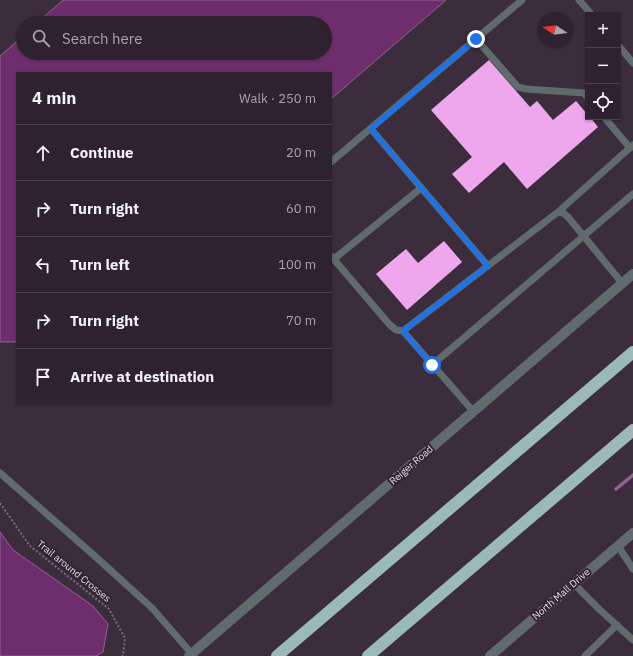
<!DOCTYPE html>
<html lang="en">
<head>
<meta charset="utf-8">
<style>
  :root { --surface:#2d222d; --page:#392f39; --text:#f1f3f6; --muted:#a7a4aa; --line:#483f49 }
  body { margin:0; font-family:"IBM Plex Sans",sans-serif; background:var(--page); color:var(--text) }
  .controls { position:absolute; right:12px; top:12px; display:grid; overflow:hidden; border-radius:0px; box-shadow:0 1px 3px #0004 }
  .controls button { width:36px; height:36px; display:grid; place-items:center; padding:0; border:0; border-bottom:1px solid var(--line); background:var(--surface); color:var(--text); font:20px sans-serif }
  .compass { position:absolute; left:537px; top:12px; width:36px; height:36px; border-radius:50%; background:var(--surface); box-shadow:0 1px 3px #0004; rotate:283deg }
  .stop { position:absolute; width:12px; height:12px; margin:-9px; border:3px solid #1a73e8; border-radius:50%; background:#fff }
  .stop.end { background:#1a73e8; border-color:#fff; box-shadow:0 1px 4px #0008 }
  .list { margin:0; padding:0; list-style:none }
  h2 { display:flex; justify-content:space-between; align-items:center; height:52px; margin:0; padding:0 16px; font-size:17px }
  h2 small { font-size:13px; font-weight:400; color:var(--muted) }
  .list li { display:grid; grid-template-columns:26px 1fr auto; gap:12px; align-items:center; box-sizing:border-box; height:56px; padding:0 16px; border-top:1px solid var(--line) }
  .list b { display:block; font-size:15px; white-space:nowrap }
  .list em { font-size:13px; font-style:normal; color:var(--muted) }
  .icon { flex:none; width:22px; height:22px; fill:none; stroke:currentColor; stroke-width:2; stroke-linecap:round; stroke-linejoin:round }
  .map { position:relative; flex:none; width:633px; height:656px; overflow:hidden }
  .search { position:absolute; background:var(--surface); box-shadow:0 1px 3px #0004; left:16px; top:16px; width:316px; height:44px; display:flex; align-items:center; gap:10px; box-sizing:border-box; padding:0 14px; border-radius:22px; color:var(--muted); font-size:15px }
  .panel { position:absolute; background:var(--surface); box-shadow:0 1px 3px #0004; left:16px; top:72px; width:316px; height:332px; border-radius:0px }
  .map>svg:first-child { display:block }
  .water { fill:#6e2e6e; stroke:#926292 }
  .lines { fill:none; stroke-linecap:round; stroke-linejoin:round }
  .stream { stroke:#926292; stroke-width:3.5 }
  .building { fill:#eea6ed }
  .path { stroke:#796c79; stroke-width:2; stroke-dasharray:2 2; stroke-linecap:butt }
  .service { stroke:#606b6c; stroke-width:7 }
  .tertiary { stroke:#606b6c; stroke-width:10 }
  .motorway { stroke:#9bb9b9; stroke-width:12 }
  .route { stroke:#1a73e8; stroke-width:5 }
  .labels { text-anchor:middle; dominant-baseline:central; stroke-width:4; stroke-linejoin:round; paint-order:stroke }
  .street-label { font-size:10px; fill:#e6dde6; stroke:#322431 }
</style>
</head>
<body>
<div class="map">
<svg width="633" height="656" viewBox="0 0 633 656">
  <rect width="100%" height="100%" fill="#3c2d3c"/>
  <path class="water" d="M63 0H446L331 99V73H17V342H0V56L23 36V53H325V23H37Z
    M0 532 13 550 93 606 108 624 103 652 96 656H0Z"/>
  <g class="lines">
    <path class="stream" d="M616 489 633 475"/>
  </g>
  <path class="building" d="M489 60 530 107 537 101 553 120 576 101 588 115V117H590L598 127 527 189 504 162 469 193 452 174 472 157 431 110Z
    M444 241 462 262 407 310 376 274 406 249 418 263Z"/>
  <g class="lines">
    <path class="path" d="M0 503 30 546 109 609 125 638 123 655 122 656"/>
    <path class="service" d="M579 0 592 15
      M476 39 518 87 526 89 584 93 588 98
      M618 45 633 63
      M604 117 630 148
      M371 129 488 266
      M331 162 522 0
      M558 212 633 145
      M331 256 389 324 396 330 403 331 558 212 563 213 568 217 622 283
      M334 259 421 188
      M403 331 473 411
      M432 365 633 194
      M0 473 97 558 152 608 192 654
      M618 546 633 569
      M574 584 600 610 633 640
      M585 656 617 625"/>
    <path class="tertiary" d="M189 656 633 274
      M490 656 633 533"/>
    <path class="motorway" d="M277 656 633 352
      M368 656 633 430"/>
  </g>
  <g class="lines">
    <path class="route" d="M432 365 403 331 488 266 371 129 476 39"/>
  </g>
  <g class="labels">
    <g class="street-label">
      <text transform="translate(411 465) rotate(-41)">Reiger Road</text>
      <text transform="translate(74 571) rotate(39)">Trail around Crosses</text>
      <text transform="translate(561 594) rotate(-41)">North Mall Drive</text>
    </g>
  </g>
</svg>
<div class="controls">
<button>+</button>
<button>−</button>
<button><svg class="icon" aria-label="locate" viewBox="0 0 24 24"><circle cx="12" cy="12" r="6"/><path d="M12 2v4M12 18v4M2 12h4M18 12h4"/></svg></button>
</div>
<svg class="compass" viewBox="-18 -18 36 36"><path d="M0-13l5 13h-10z" fill="#e53935"/><path d="M0 13l5-13h-10z" fill="#a7a4aa"/></svg>
<div class="stop" style="left:432px;top:365px"></div>
<div class="stop end" style="left:476px;top:39px"></div>
<div class="search"><svg class="icon" aria-label="search" viewBox="0 0 24 24"><circle cx="10" cy="10" r="6"/><path d="M15 15l6 6"/></svg>Search here</div>
<section class="panel">
<h2>4 min<small>Walk · 250 m</small></h2>
<ul class="list">
<li><svg class="icon" aria-label="ahead" viewBox="0 0 24 24"><path d="M12 20V5M6 11l6-6 6 6"/></svg><div><b>Continue</b></div><em>20 m</em></li>
<li><svg class="icon" aria-label="right" viewBox="0 0 24 24"><path d="M7 20v-9h11M14 6l5 5-5 5"/></svg><div><b>Turn right</b></div><em>60 m</em></li>
<li><svg class="icon" aria-label="left" viewBox="0 0 24 24"><path d="M17 20v-9H6M10 6l-5 5 5 5"/></svg><div><b>Turn left</b></div><em>100 m</em></li>
<li><svg class="icon" aria-label="right" viewBox="0 0 24 24"><path d="M7 20v-9h11M14 6l5 5-5 5"/></svg><div><b>Turn right</b></div><em>70 m</em></li>
<li><svg class="icon" aria-label="arrive" viewBox="0 0 24 24"><path d="M6 21V4h12l-3 4 3 4H6"/></svg><div><b>Arrive at destination</b></div></li>
</ul>
</section>
</div>
</body>
</html>
